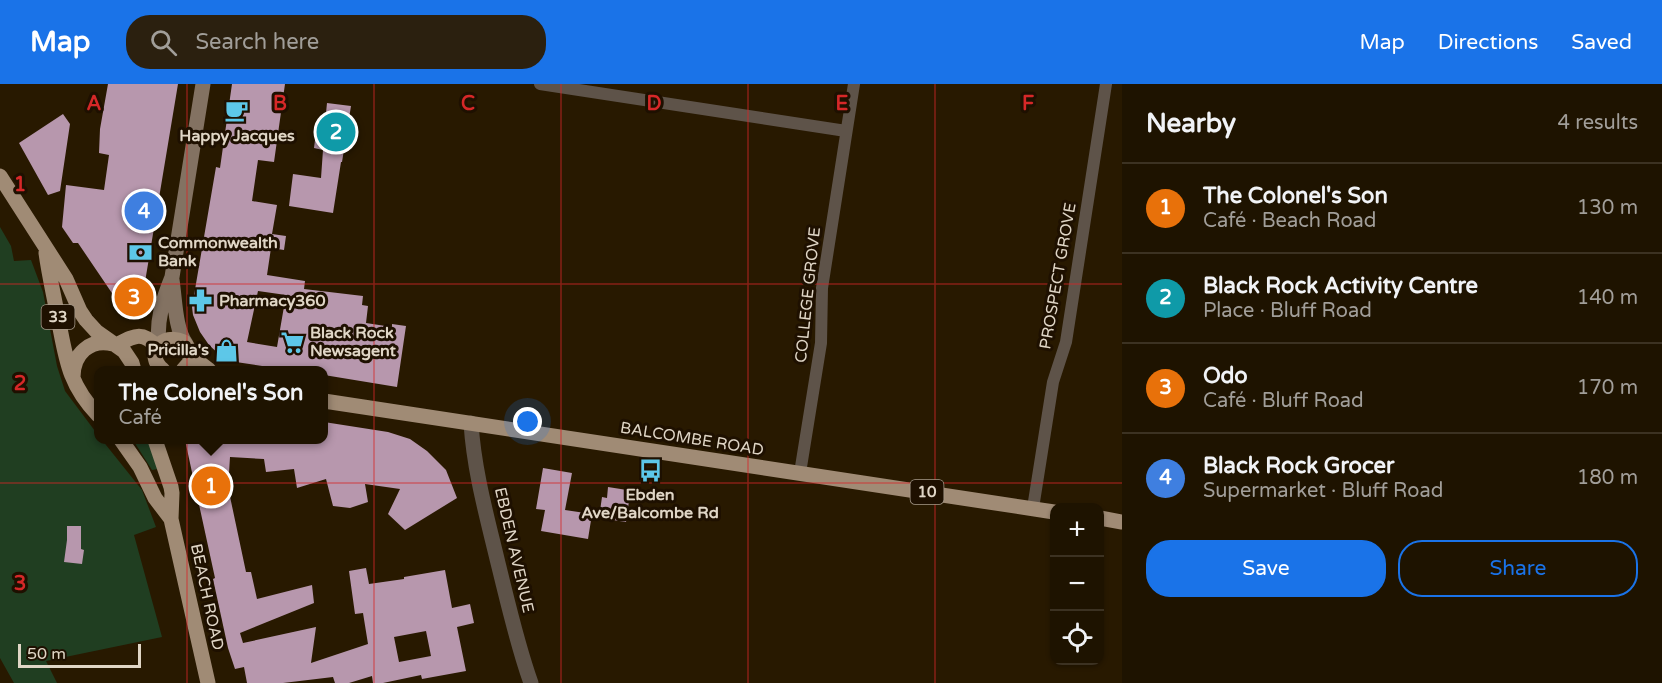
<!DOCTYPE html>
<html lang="en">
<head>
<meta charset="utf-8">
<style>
  :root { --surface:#1e1300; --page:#2b200f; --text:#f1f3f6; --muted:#a19e99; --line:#3c3222; --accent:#1a73e8 }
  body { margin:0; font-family:"Varela Round",sans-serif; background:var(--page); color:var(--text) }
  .controls { position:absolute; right:18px; bottom:18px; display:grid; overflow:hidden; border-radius:12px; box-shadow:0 2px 4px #0004 }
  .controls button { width:54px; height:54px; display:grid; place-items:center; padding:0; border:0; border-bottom:2px solid var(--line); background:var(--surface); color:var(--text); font:30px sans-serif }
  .scale { position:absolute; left:18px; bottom:15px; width:123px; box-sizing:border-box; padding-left:6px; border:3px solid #e0d6c6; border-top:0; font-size:16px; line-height:21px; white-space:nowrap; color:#e0d6c6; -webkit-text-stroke:4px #1e1000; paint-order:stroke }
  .you { position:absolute; left:528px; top:338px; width:21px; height:21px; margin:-15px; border:4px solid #fff; border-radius:50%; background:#1a73e8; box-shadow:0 0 0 9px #1a73e833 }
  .badge { display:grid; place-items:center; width:39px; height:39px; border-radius:50%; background:var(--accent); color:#fff; font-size:20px; font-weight:700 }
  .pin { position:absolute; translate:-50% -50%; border:3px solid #fff; box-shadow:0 2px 6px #0006 }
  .popup { position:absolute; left:94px; top:282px; width:234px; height:78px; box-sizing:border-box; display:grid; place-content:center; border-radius:12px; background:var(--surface); filter:drop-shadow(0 2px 4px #0005); font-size:20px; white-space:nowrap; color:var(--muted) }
  .popup b { font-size:22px; color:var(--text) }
  .popup::after { content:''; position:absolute; left:50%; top:100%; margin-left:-12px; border:12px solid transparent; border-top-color:var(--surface) }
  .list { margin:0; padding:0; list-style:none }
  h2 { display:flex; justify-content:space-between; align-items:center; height:78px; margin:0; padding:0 24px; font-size:26px }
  h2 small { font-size:20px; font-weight:400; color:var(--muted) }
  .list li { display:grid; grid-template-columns:39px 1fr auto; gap:18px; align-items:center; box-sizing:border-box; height:90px; padding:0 24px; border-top:2px solid var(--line) }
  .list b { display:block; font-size:22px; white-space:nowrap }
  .list p { margin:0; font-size:20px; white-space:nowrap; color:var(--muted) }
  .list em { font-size:20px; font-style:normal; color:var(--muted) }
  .actions { display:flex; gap:12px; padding:18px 24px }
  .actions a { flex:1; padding:14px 0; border:2px solid var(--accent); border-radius:24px; text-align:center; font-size:21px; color:var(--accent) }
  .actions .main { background:var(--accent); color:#fff }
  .icon { flex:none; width:33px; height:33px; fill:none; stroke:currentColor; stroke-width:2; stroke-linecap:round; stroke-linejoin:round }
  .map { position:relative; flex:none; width:1122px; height:599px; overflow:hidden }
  header { display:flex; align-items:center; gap:36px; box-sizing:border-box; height:84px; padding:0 30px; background:var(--accent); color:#fff }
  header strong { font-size:28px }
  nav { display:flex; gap:33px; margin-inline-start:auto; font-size:21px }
  .search { width:420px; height:54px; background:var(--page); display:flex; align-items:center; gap:15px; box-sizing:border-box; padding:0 21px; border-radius:24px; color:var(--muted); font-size:22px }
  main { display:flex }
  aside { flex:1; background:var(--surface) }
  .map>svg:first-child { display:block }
  .green { fill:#203e21 }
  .building { fill:#b797ad; fill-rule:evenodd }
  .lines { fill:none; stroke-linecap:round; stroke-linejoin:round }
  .minor { stroke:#5e5349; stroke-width:12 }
  .tertiary { stroke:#5e5349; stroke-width:15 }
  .secondary { stroke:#837262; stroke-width:15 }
  .primary { stroke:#a08b75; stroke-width:15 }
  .grid { fill:none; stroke:#d62828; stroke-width:1.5; stroke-opacity:0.55 }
  .labels { text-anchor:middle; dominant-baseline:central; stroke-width:6; stroke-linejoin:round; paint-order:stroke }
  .shield { fill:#1e1000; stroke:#a69b8b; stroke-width:1.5 }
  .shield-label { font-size:15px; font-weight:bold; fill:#e0d6c6 }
  .poi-label { font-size:16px; font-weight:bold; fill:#e0d6c6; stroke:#1e1000; text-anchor:start }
  .street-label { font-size:16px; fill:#e0d6c6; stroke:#1e1000 }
  .grid-label { font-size:20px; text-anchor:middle; font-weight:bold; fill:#d62828; stroke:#1e1000; stroke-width:6; stroke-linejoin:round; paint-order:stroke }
</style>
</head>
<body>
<header>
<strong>Map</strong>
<div class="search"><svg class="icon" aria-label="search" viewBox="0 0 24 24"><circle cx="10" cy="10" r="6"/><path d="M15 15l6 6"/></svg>Search here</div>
<nav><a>Map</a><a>Directions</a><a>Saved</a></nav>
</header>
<main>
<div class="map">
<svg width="1122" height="599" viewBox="0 0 1122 599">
  <rect width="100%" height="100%" fill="#281900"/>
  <path class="green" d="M0 143 11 162 14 177 31 176 43 208 57 282 65 307 98 351V356H102L142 406 156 443 134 451 162 553 46 577 57 599H14L0 574Z
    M133 356H148L158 385 152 386Z"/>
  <path class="building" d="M108 0H178L141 222 118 218 78 159H73L62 143 66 101 104 106 109 71 99 69 100 45Z
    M232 0H285L274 78 258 76 252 117 277 121 272 150 286 152 284 166 271 164 267 191 305 197 304 205 363 212 362 221 368 222 366 239 392 243V240L406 242 397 303 324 291V286H288L236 278 222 273 209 261 200 248 193 231 192 223 216 83 220 84ZM258 207 286 211 277 263 247 258Z
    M327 19 351 22 342 78H341L333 129 289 122 293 90 321 94 323 66 314 64 316 48 324 49Z
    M63 30 70 40 60 107 48 111 19 59Z
    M324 338 388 348 410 355 427 367 446 386 457 414 405 446 388 430 400 405 365 400 368 418 350 424 333 422 326 395 297 404 294 385 266 388 264 375 230 373 229 389H225L246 488H251L257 515 312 501 314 519 240 549 243 559 316 543 311 579 368 560 363 529 355 530 349 487 366 484 369 500 404 495V493L445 486 452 524 470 520 474 539 457 543 466 587 422 595 421 591 383 599H373L372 592 349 599H335L333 593 283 599H247L244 583 235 585 228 564 213 495 215 494 185 356H324ZM426 547 431 572 399 578 394 553Z
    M543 384 572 389 565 426 592 430 588 455 541 447 545 426 536 425Z
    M608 403 627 406 626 417H629L626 438 599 434 602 413 607 414Z
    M67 442H81V465L84 466 82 480 64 478 67 456Z"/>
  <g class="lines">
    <path class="minor" d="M540 0 846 47
      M800 389 821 259 822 204 854 0
      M1033 424 1053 298 1066 258 1106 0"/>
    <path class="tertiary" d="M471 339C474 387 487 433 498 479 508 519 517 560 531 599"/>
    <path class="secondary" d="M172 196C175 215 175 245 186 260
      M159 261C156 237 163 215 172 193L203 0"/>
    <path class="primary" d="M0 92 66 195 80 227 86 236 97 248 124 267 132 279 134 286
      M46 169C49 191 54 212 58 234 66 274 68 300 98 331
      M116 261C134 252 142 246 157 263
      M163 286C144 271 162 247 184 258L196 276 209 286
      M183 286 190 278V268
      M73 293C73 270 90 254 113 260
      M324 317 1054 428
      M121 356 140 383 155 414 171 435
      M155 356 171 403 172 409 171 435 208 599
      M1100 434 1122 438"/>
  </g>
  <path class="grid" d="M187 0V599M374 0V599M561 0V599M748 0V599M935 0V599M0 200H1122M0 399H1122"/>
  <defs>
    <symbol id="cafe-bare" viewBox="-9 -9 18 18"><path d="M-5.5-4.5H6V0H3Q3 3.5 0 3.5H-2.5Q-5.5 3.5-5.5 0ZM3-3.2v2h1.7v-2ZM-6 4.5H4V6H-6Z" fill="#5dc7e8" stroke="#1e1000" stroke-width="2.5" paint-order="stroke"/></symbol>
    <symbol id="bank-bare" viewBox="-9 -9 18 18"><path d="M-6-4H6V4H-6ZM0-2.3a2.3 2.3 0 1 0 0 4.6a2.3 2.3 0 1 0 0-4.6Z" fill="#5dc7e8" stroke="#1e1000" stroke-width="2.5" paint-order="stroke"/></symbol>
    <symbol id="pharmacy-bare" viewBox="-9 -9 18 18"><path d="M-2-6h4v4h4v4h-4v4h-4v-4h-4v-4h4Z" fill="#5dc7e8" stroke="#1e1000" stroke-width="2.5" paint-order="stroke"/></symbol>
    <symbol id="supermarket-bare" viewBox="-9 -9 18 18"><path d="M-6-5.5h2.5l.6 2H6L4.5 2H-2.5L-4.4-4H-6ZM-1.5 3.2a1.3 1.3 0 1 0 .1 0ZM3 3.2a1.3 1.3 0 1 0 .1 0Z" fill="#5dc7e8" stroke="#1e1000" stroke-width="2.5" paint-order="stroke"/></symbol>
    <symbol id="shop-bare" viewBox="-9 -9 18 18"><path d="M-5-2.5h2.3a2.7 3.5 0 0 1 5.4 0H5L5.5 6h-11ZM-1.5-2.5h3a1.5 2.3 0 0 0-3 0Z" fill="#5dc7e8" stroke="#1e1000" stroke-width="2.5" paint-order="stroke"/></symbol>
    <symbol id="bus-bare" viewBox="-9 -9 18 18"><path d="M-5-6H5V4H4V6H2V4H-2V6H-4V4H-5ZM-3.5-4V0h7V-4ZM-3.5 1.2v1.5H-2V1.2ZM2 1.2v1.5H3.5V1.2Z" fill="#5dc7e8" stroke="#1e1000" stroke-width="2.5" paint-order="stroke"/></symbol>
  </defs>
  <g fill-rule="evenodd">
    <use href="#cafe-bare" x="220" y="10" width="33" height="33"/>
    <use href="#bank-bare" x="124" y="152" width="33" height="33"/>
    <use href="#pharmacy-bare" x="184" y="200" width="33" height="33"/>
    <use href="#supermarket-bare" x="276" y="242" width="33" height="33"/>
    <use href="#shop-bare" x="210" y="250" width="33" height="33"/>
    <use href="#bus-bare" x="634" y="370" width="33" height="33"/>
  </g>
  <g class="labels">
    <g class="shield">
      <rect x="41.5" y="221" width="33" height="24" rx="4.5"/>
      <rect x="910.5" y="396" width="33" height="24" rx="4.5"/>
    </g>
    <g class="shield-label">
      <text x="58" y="233">33</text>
      <text x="927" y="408">10</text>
    </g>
    <g class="poi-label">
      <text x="237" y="52" text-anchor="middle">Happy Jacques</text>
      <text x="158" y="159">Commonwealth<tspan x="158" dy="18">Bank</tspan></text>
      <text x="219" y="217">Pharmacy360</text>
      <text x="310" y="249">Black Rock<tspan x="310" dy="18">Newsagent</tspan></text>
      <text x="209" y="266" text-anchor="end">Pricilla's</text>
      <text x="650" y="411" text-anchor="middle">Ebden<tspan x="650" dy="18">Ave/Balcombe Rd</tspan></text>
    </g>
    <g class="street-label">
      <text transform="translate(1058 192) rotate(-80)">PROSPECT GROVE</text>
      <text transform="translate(808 211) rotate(-84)">COLLEGE GROVE</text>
      <text transform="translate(692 355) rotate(9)">BALCOMBE ROAD</text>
      <text transform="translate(514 466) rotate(77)">EBDEN AVENUE</text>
      <text transform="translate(207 513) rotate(78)">BEACH ROAD</text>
    </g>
  </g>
  <g class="grid-label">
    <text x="94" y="26">A</text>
    <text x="280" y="26">B</text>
    <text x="468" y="26">C</text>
    <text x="654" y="26">D</text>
    <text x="842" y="26">E</text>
    <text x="1028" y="26">F</text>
    <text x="20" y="107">1</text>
    <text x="20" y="306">2</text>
    <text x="20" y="506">3</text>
  </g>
</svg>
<div class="controls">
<button>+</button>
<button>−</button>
<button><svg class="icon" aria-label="locate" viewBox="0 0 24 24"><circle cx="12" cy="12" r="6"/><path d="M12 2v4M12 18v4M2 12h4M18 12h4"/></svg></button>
</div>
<div class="scale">50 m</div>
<div class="you"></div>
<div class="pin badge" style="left:211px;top:402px;background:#e8710a">1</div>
<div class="popup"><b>The Colonel's Son</b>Café</div>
<div class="pin badge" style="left:336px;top:48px;background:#0f9aa8">2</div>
<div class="pin badge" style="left:134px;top:213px;background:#e8710a">3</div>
<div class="pin badge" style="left:144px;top:127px;background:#3f7fe0">4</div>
</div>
<aside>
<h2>Nearby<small>4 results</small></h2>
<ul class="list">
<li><span class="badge" style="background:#e8710a">1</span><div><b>The Colonel's Son</b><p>Café · Beach Road</p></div><em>130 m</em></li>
<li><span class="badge" style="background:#0f9aa8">2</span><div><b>Black Rock Activity Centre</b><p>Place · Bluff Road</p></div><em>140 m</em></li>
<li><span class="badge" style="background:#e8710a">3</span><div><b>Odo</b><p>Café · Bluff Road</p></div><em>170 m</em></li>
<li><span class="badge" style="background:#3f7fe0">4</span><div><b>Black Rock Grocer</b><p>Supermarket · Bluff Road</p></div><em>180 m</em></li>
</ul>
<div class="actions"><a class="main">Save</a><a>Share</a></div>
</aside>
</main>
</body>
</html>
